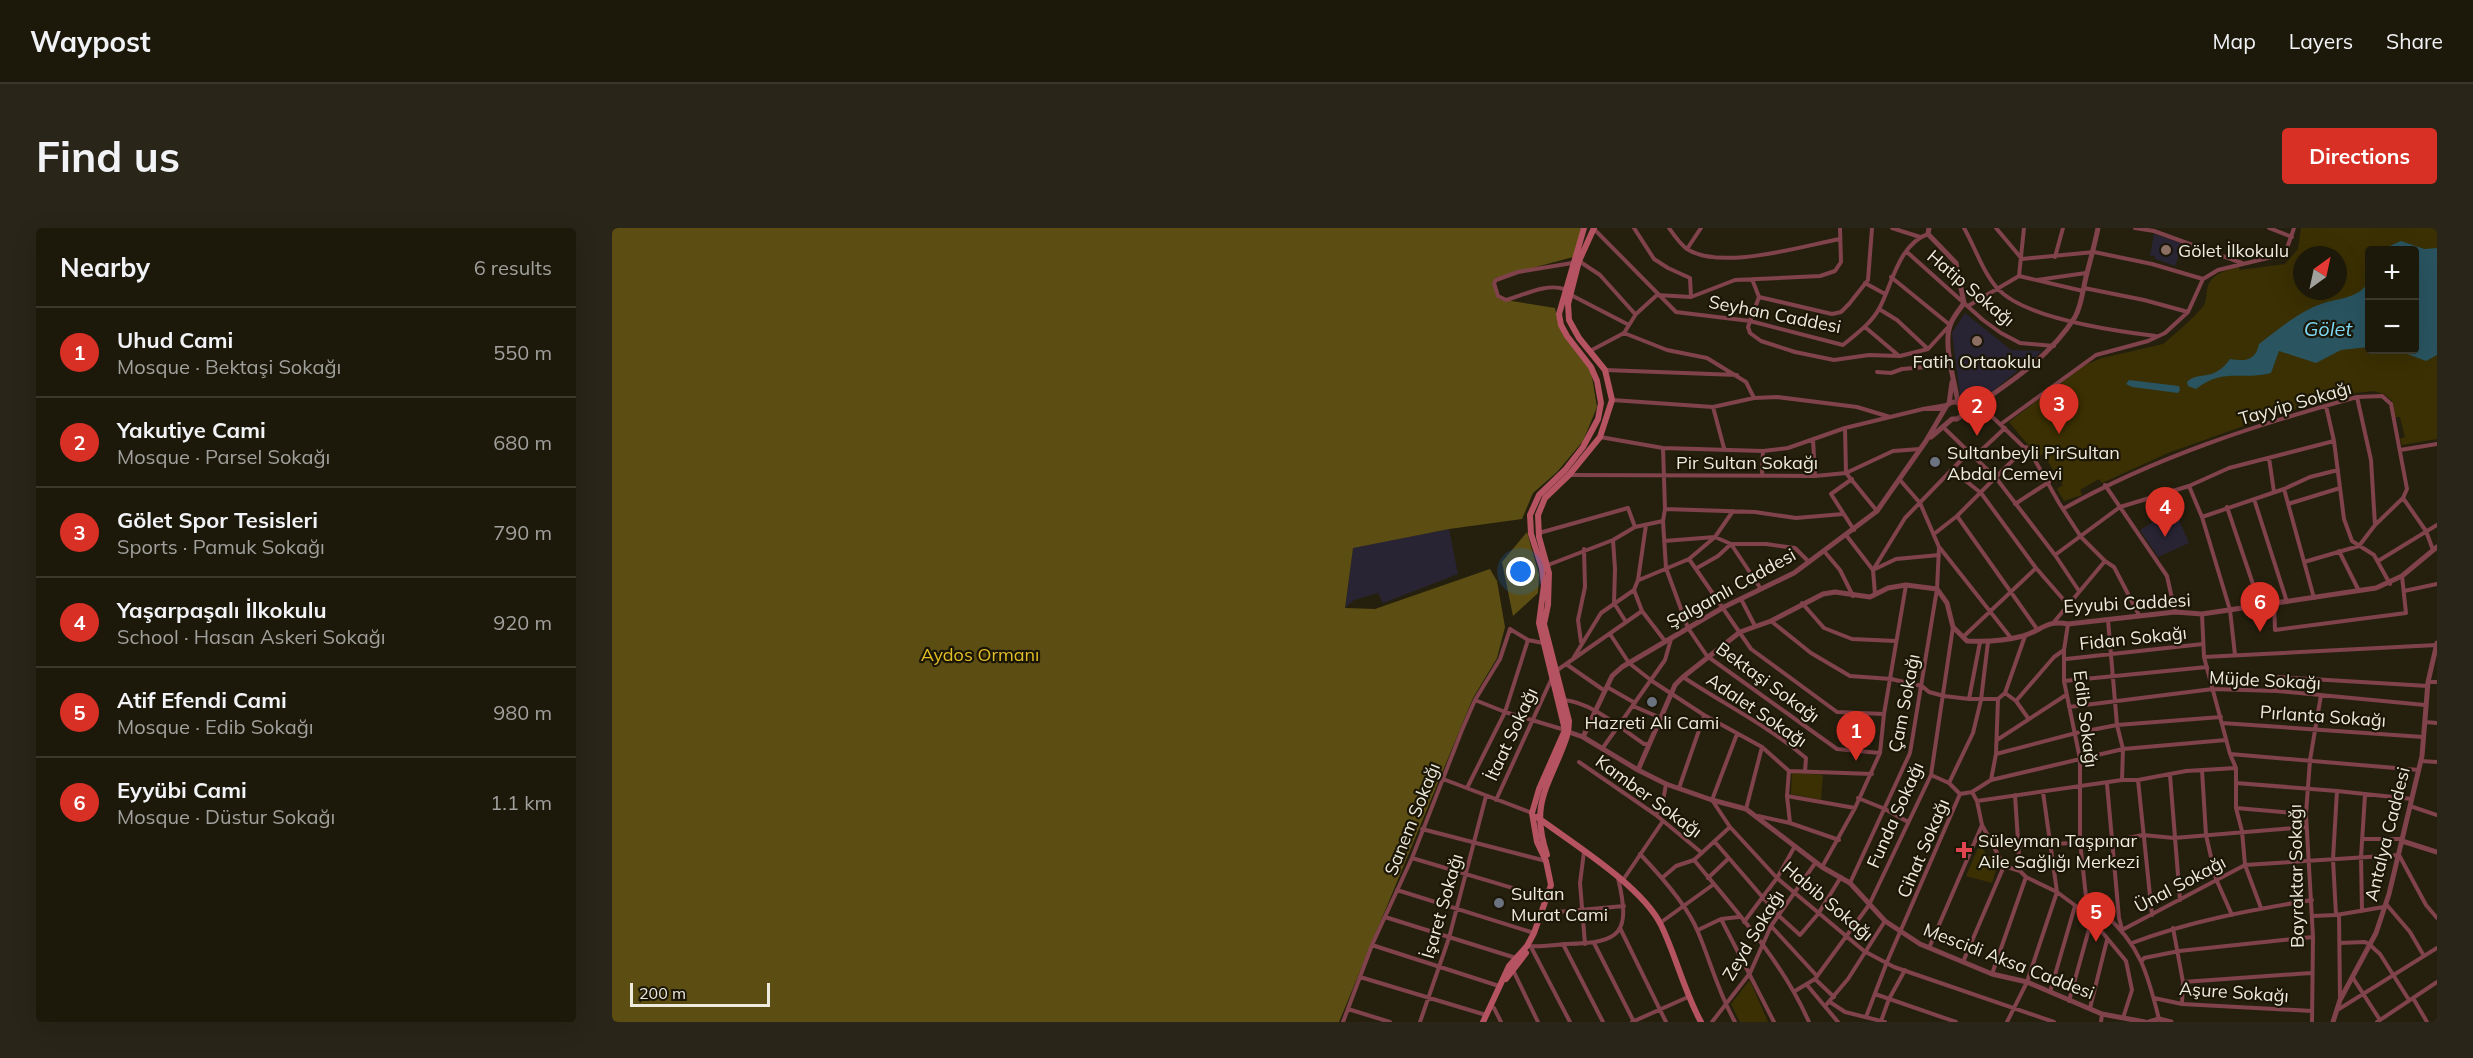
<!DOCTYPE html>
<html lang="en">
<head>
<meta charset="utf-8">
<style>
  :root { --surface:#1c180a; --page:#292518; --text:#f1f3f6; --muted:#a0a09c; --line:#3a372b; --accent:#d93025 }
  body { margin:0; font-family:Mulish,sans-serif; background:var(--page); color:var(--text) }
  .controls { position:absolute; right:18px; top:18px; display:grid; overflow:hidden; border-radius:6px; box-shadow:0 6px 24px #0002 }
  .controls button { width:54px; height:54px; display:grid; place-items:center; padding:0; border:0; border-bottom:2px solid var(--line); background:var(--surface); color:var(--text); font:30px sans-serif }
  .compass { position:absolute; left:1681px; top:18px; width:54px; height:54px; border-radius:50%; background:var(--surface); box-shadow:0 6px 24px #0002; rotate:33deg }
  .scale { position:absolute; left:18px; bottom:15px; width:140px; box-sizing:border-box; padding-left:6px; border:3px solid #edeade; border-top:0; font-size:16px; line-height:21px; white-space:nowrap; color:#edeade; -webkit-text-stroke:4px #1b1606; paint-order:stroke }
  .you { position:absolute; left:909px; top:344px; width:21px; height:21px; margin:-15px; border:4px solid #fff; border-radius:50%; background:#1a73e8; box-shadow:0 0 0 9px #1a73e833 }
  .badge { display:grid; place-items:center; width:39px; height:39px; border-radius:50%; background:var(--accent); color:#fff; font-size:20px; font-weight:700 }
  .pin { position:absolute; translate:-50% -50px; filter:drop-shadow(0 2px 3px #0008) }
  .pin::after { content:''; position:absolute; top:32px; width:21px; height:18px; background:inherit; clip-path:polygon(0 0,100% 0,50% 100%) }
  .list { margin:0; padding:0; list-style:none }
  h2 { display:flex; justify-content:space-between; align-items:center; height:78px; margin:0; padding:0 24px; font-size:26px }
  h2 small { font-size:20px; font-weight:400; color:var(--muted) }
  .list li { display:grid; grid-template-columns:39px 1fr auto; gap:18px; align-items:center; box-sizing:border-box; height:90px; padding:0 24px; border-top:2px solid var(--line) }
  .list b { display:block; font-size:22px; white-space:nowrap }
  .list p { margin:0; font-size:20px; white-space:nowrap; color:var(--muted) }
  .list em { font-size:20px; font-style:normal; color:var(--muted) }
  .map { position:relative; flex:none; width:1825px; height:794px; overflow:hidden; border-radius:6px }
  header { display:flex; align-items:center; gap:36px; box-sizing:border-box; height:84px; padding:0 30px; background:var(--surface); border-bottom:2px solid var(--line) }
  header strong { font-size:28px }
  nav { display:flex; gap:33px; margin-inline-start:auto; font-size:21px }
  .intro { display:flex; align-items:center; justify-content:space-between; box-sizing:border-box; height:144px; padding:0 36px }
  h1 { margin:0; font-size:42px }
  .button { padding:15px 27px; border-radius:6px; background:var(--accent); color:#fff; font-size:21px; font-weight:700 }
  main { display:flex; gap:36px; padding:0 36px }
  aside { flex:1; background:var(--surface); border-radius:6px; box-shadow:0 6px 24px #0002 }
  .map>svg:first-child { display:block }
  .education { fill:#292434 }
  .green { fill:#3b3003; fill-rule:evenodd }
  .forest { fill:#5c4e13 }
  .water { fill:#295460 }
  .lines { fill:none; stroke-linecap:round; stroke-linejoin:round }
  .minor { stroke:#80424b; stroke-width:4 }
  .tertiary { stroke:#80424b; stroke-width:5 }
  .secondary { stroke:#b55363; stroke-width:6 }
  .education-dot { fill:#8d6e63; stroke:#1b1606; stroke-width:2 }
  .worship-dot { fill:#6b7280; stroke:#1b1606; stroke-width:2 }
  .health-dot { fill:#e0444e; stroke:#1b1606; stroke-width:2 }
  .labels { text-anchor:middle; dominant-baseline:central; stroke-width:4.5; stroke-linejoin:round; paint-order:stroke }
  .poi-label { font-size:18px; fill:#edeade; stroke:#1b1606; text-anchor:start }
  .street-label { font-size:18px; fill:#edeade; stroke:#1b1606 }
  .park-label { font-size:18px; fill:#e2bf25; stroke:#1b1606 }
  .water-label { font-size:20px; font-style:italic; fill:#7cd8f3; stroke:#1b1606 }
</style>
</head>
<body>
<header>
<strong>Waypost</strong>
<nav><a>Map</a><a>Layers</a><a>Share</a></nav>
</header>
<div class="intro"><h1>Find us</h1><a class="button">Directions</a></div>
<main>
<aside>
<h2>Nearby<small>6 results</small></h2>
<ul class="list">
<li><span class="badge">1</span><div><b>Uhud Cami</b><p>Mosque · Bektaşi Sokağı</p></div><em>550 m</em></li>
<li><span class="badge">2</span><div><b>Yakutiye Cami</b><p>Mosque · Parsel Sokağı</p></div><em>680 m</em></li>
<li><span class="badge">3</span><div><b>Gölet Spor Tesisleri</b><p>Sports · Pamuk Sokağı</p></div><em>790 m</em></li>
<li><span class="badge">4</span><div><b>Yaşarpaşalı İlkokulu</b><p>School · Hasan Askeri Sokağı</p></div><em>920 m</em></li>
<li><span class="badge">5</span><div><b>Atif Efendi Cami</b><p>Mosque · Edib Sokağı</p></div><em>980 m</em></li>
<li><span class="badge">6</span><div><b>Eyyübi Cami</b><p>Mosque · Düstur Sokağı</p></div><em>1.1 km</em></li>
</ul>
</aside>
<div class="map">
<svg width="1825" height="794" viewBox="0 0 1825 794">
  <rect width="100%" height="100%" fill="#25200e"/>
  <path class="education" d="M1542 6 1571 16 1563 38 1543 31V28H1538Z
    M1353 85 1399 122 1430 123 1371 171 1358 174 1352 173 1348 167 1340 105Z
    M1560 282 1563 283 1577 315 1546 329 1528 302Z
    M837 301 846 346 771 375 766 365 742 372 733 380 741 319Z"/>
  <path class="green" d="M1689 0H1825V211L1790 217 1788 211 1793 209 1788 189H1783L1780 173 1772 166 1762 163 1743 165 1680 182 1678 178 1655 184 1654 190 1556 225 1490 255 1487 251 1468 262 1470 267 1452 273 1445 261 1451 257 1431 226 1426 229 1397 194 1471 138 1490 130 1551 116C1559 110 1587 85 1592 77 1595 71 1594 64 1596 58 1601 45 1614 43 1626 38L1628 42 1673 36 1686 21ZM1758 22H1802V122H1758ZM1690 27H1726V63H1690Z
    M1180 544 1211 547 1209 572 1179 566Z
    M1366 620 1371 621 1375 628 1382 629 1385 639 1380 655 1354 648Z
    M1137 753 1139 755 1156 794H1128L1119 776Z"/>
  <path class="forest" d="M0 0H971L961 29 883 50 887 71 943 80 946 93 979 143 985 179 971 213 945 244 921 265 910 291 837 301 741 320 733 380 763 381 878 341 885 353 893 399 885 430 861 470 727 794H0Z
    M915 304 927 347 926 365 901 388 890 334Z"/>
  <path class="water" d="M1789 13 1812 21 1825 20V127L1814 133 1785 122H1802V22L1771 21Z
    M1757 53V119L1729 122 1704 135 1667 123 1659 145C1628 153 1612 139 1584 161L1576 158 1575 154C1587 142 1601 155 1618 131 1633 133 1643 134 1647 116 1666 102 1686 84 1709 76 1727 69 1746 72 1757 53Z
    M1517 152 1567 158 1568 162 1566 165 1520 159 1514 156Z"/>
  <g class="lines">
    <path class="minor" d="M1022 0 1042 31 1056 40 1078 50 1079 69
      M1057 0C1062 7 1068 16 1075 21 1109 43 1190 18 1228 11
      M1280 0 1308 9
      M1352 0C1363 19 1371 45 1386 61 1414 91 1503 103 1544 108
      M1384 0 1410 31 1482 24 1540 36 1591 51
      M1523 0 1542 3 1630 35
      M1657 0 1680 9
      M982 1 1064 84 1138 93 1231 117C1244 106 1260 95 1268 79 1280 56 1287 16 1316 6
      M1075 21 1089 0
      M1295 24 1371 92 1389 105 1408 115 1442 118
      M1443 29 1451 0
      M967 33 988 47 1023 86
      M1407 48 1471 63
      M1140 51 1147 69 1136 99 1138 105 1149 113 1183 124 1222 132 1257 127 1288 128 1316 121 1338 97 1279 49
      M1425 52 1474 45
      M1253 55 1273 66
      M1472 60 1532 72 1576 84
      M952 61C935 55 912 67 894 72L886 68 882 55 884 52 906 44 960 35
      M959 67 1017 97
      M1147 69 1220 86 1229 84 1237 76 1256 52 1260 0
      M1356 78 1407 48 1412 0
      M1267 81 1285 92 1316 121
      M1253 99 1286 127
      M1012 105 1055 122 1095 130 1134 154 1142 170
      M978 123 1012 105 1024 86 1045 67 1079 69 1123 52 1208 48 1223 43 1229 34 1228 0
      M993 142 1125 147
      M1265 144 1279 145 1290 141 1338 137
      M1745 169 1759 232 1763 297
      M1000 172 1101 179 1142 170 1165 169 1245 179 1278 189
      M1367 176 1420 227 1447 275 1469 309 1493 333 1502 339 1527 387
      M1714 178 1722 213 1732 291 1740 313 1762 327 1778 356
      M1101 179 1112 220
      M1333 181H1311L1335 177
      M1389 196 1484 127 1536 113 1553 105 1576 84 1591 51 1606 42 1668 27 1675 20 1682 0
      M1331 199 1384 250 1443 327 1467 363
      M1233 200 1234 245 1265 283
      M988 209 1051 220 1151 223 1176 220 1233 200 1311 181
      M1201 211 1203 248
      M1051 220 1053 281 1051 293 1054 340 1076 400 1095 428 1225 521 1268 525
      M1788 222 1825 216
      M1362 229 1393 200
      M1657 230 1662 264
      M1340 242 1369 265 1424 340 1457 378
      M958 247 1203 248 1234 245 1281 223 1308 221
      M1150 248 1151 223
      M1240 251 1219 266 1242 302
      M1493 257 1555 348 1563 384
      M1577 258 1590 289 1618 382 1623 427
      M1672 261 1702 370
      M1642 271 1675 374
      M1403 276 1437 254
      M1676 276 1728 260
      M1615 279 1648 377
      M1053 281 1143 284 1184 290 1231 286
      M1451 281C1543 229 1644 197 1745 169L1770 168 1779 176 1795 261 1791 270 1814 303 1821 322
      M1345 288 1425 401
      M1590 289 1672 261 1698 249 1726 242
      M1034 297 1026 352 1022 362 1030 383 1053 413
      M927 305 1016 280 1023 299
      M1322 306 1345 288 1414 219
      M1234 307 1261 342 1263 366
      M1001 312 1003 341 1002 375 1014 394
      M1052 313 1103 309 1119 316H1154L1183 320 1197 334
      M1328 320 1399 410
      M1212 323 1228 342 1241 368
      M1727 323 1747 363
      M1327 327 1284 331 1261 342 1293 290 1357 224
      M1443 327 1508 279 1577 258 1617 240 1722 213
      M1077 331 1139 421 1225 484 1272 486
      M1766 333 1825 297
      M1692 334 1747 318 1763 297 1791 270
      M936 337 1001 312 1023 299 1051 293
      M1085 340 1106 328 1119 316 1149 361
      M1027 352 1077 331 1103 309 1121 283
      M1792 363 1825 356
      M1129 371 1143 398
      M1190 375 1212 400 1240 411 1284 413
      M1662 375 1663 402 1794 385 1790 348
      M1590 386 1592 429 1618 526 1624 540V580L1630 603 1633 637 1649 680
      M1496 392 1505 497 1511 521 1510 552
      M1159 393 1199 425 1238 448 1279 451 1310 458 1317 464 1332 468 1357 471H1386
      M1442 394 1493 333
      M1456 396 1452 422V453L1468 531V614L1476 687 1514 733 1520 762 1511 790
      M998 406 1017 435 1040 453 1092 487 1150 519 1177 543 1175 568 1178 595
      M1351 409 1424 340
      M969 414 966 392 973 359 972 321
      M962 429 989 385 1022 362
      M1592 429 1825 417
      M1454 431 1591 416
      M954 436 993 463
      M944 443 1030 383
      M1071 449C1112 476 1156 498 1194 530L1193 544
      M1452 453 1595 439
      M1816 454H1825
      M995 459 1023 475
      M1665 463 1667 449 1816 458
      M1393 465 1404 473 1416 490
      M1357 471 1368 414
      M863 472 893 484 953 502
      M951 472C980 474 1008 500 1032 516H1036
      M1404 473 1442 429 1452 422
      M1021 478 1049 490
      M1457 479 1601 461 1665 463 1813 477
      M1813 494 1825 495
      M1610 495 1811 509
      M1125 506 1100 572 1118 599 1165 650 1252 723 1282 739 1442 794
      M1385 512 1454 467
      M990 521 1053 432 1059 411
      M1384 526 1464 505 1505 497 1609 489
      M1618 526 1807 542
      M1809 533 1825 534
      M967 534 1044 587 1090 625
      M1590 542 1594 607 1604 651 1620 687
      M1177 543 1260 546
      M1319 547 1337 555 1348 566
      M1558 547 1568 672
      M831 551 920 585
      M1379 552 1511 521 1614 512
      M1526 552 1540 687
      M1337 555 1361 505 1369 472 1376 414
      M1624 555 1725 563 1800 571
      M1495 556 1507 690 1510 701
      M855 560 893 484 916 412
      M1067 560 1092 488
      M1403 567 1408 643
      M1175 568 1243 580
      M1246 570 1273 581 1296 594
      M884 572 939 452
      M1365 573 1510 552H1526L1574 543 1624 540
      M1798 578 1825 587
      M1624 580 1694 586
      M1134 581 1150 519
      M1044 587 1051 573 1054 556
      M1146 588 1178 595 1227 612
      M1370 597 1392 638 1408 643 1414 649 1445 664 1476 687 1492 686C1528 716 1536 747 1547 791
      M810 601 934 633
      M1750 611H1790
      M1103 614 1166 687 1188 707 1206 686 1229 649
      M1382 619 1500 613 1531 607 1562 610 1694 599
      M972 624 968 655 973 716
      M1028 626C1047 646 1076 678 1086 704 1099 735 1106 764 1123 794
      M800 630 934 670
      M1082 632C1124 683 1170 733 1197 794
      M1210 639 1243 580 1268 525 1272 486 1294 357
      M1050 650 1064 638 1082 632 1118 599
      M1096 650 1116 631
      M1011 652 1051 593
      M1238 655 1298 525 1325 361 1327 319 1308 275 1288 252
      M785 662 922 705
      M1774 676 1798 704 1812 728
      M1750 683 1749 629 1753 567
      M935 685 1012 678
      M1724 687 1721 631 1725 563
      M1727 687 1728 770
      M1700 688 1724 687 1772 679
      M773 689 904 730
      M1109 691 1162 794
      M1132 694 1165 650 1183 618
      M1048 695 1102 656
      M1159 698 1205 748
      M1508 699 1510 702 1633 637 1787 627 1814 677 1825 690
      M1008 700 1054 794
      M1561 700 1571 754 1570 776
      M1086 702 1109 691 1127 689
      M982 715 1022 794
      M1520 715C1578 693 1639 682 1700 672
      M1728 715 1752 714 1759 716
      M951 716 991 794
      M760 717 887 758
      M1758 717 1768 726 1797 772
      M916 718C928 719 941 717 954 716 1010 715 1019 705 1006 650
      M919 719 958 794
      M1317 720 1370 597 1365 573 1360 564
      M1530 733 1532 730 1567 723 1701 709
      M1351 734 1392 638
      M901 742 926 794
      M1380 746 1414 649
      M748 749 874 787
      M1741 750 1768 792
      M1203 751 1222 769
      M1571 754 1699 745
      M1195 757 1226 794
      M1183 763 1203 751 1257 677 1319 547 1341 399
      M1438 764 1463 678
      M1263 766 1344 794
      M1542 770 1570 776 1700 783
      M1801 770 1815 794
      M1457 773 1479 694
      M1218 774 1233 784 1273 794
      M1214 777 1236 751 1273 693
      M882 780 889 794
      M1478 780 1495 712
      M736 781 778 794
      M1727 781 1825 720
      M1254 789 1275 734 1348 566 1360 564 1379 552 1384 526 1386 471 1393 465 1413 408
      M1269 793 1277 771 1293 742
      M731 794 760 717 800 630 850 502 863 472 888 431 898 401 916 412 931 415
      M808 794 837 710 874 568
      M1020 794 1076 769
      M1100 794 1138 745 1159 698 1204 634
      M1395 794 1415 754 1445 664 1431 564
      M1489 794 1490 786
      M1700 794 1701 709 1694 586 1698 532 1709 467
      M1765 794 1825 754"/>
    <path class="tertiary" d="M1317 0 1316 6 1344 35 1352 75C1348 81 1342 88 1339 95 1330 115 1343 154 1346 175
      M1337 176 1340 154
      M1319 209 1340 191H1345C1387 161 1435 134 1463 89 1470 77 1471 59 1475 45 1479 30 1483 15 1486 0
      M954 503 971 509 1026 542 1054 556 1100 572 1134 581 1210 639 1238 655 1273 693 1308 716 1380 746 1415 754 1490 786 1533 794
      M971 509 1000 448 1010 439 1112 379 1182 345 1265 283 1314 213 1335 177C1343 171 1352 175 1351 185
      M1026 542 1063 457 1071 449 1128 404 1159 393 1211 366 1223 364 1258 369 1276 360 1294 357 1325 361 1335 375 1341 399 1355 413C1374 414 1392 413 1411 408 1431 402 1433 392 1456 396L1563 384 1590 386 1764 360 1790 348 1825 319
      M1790 613 1825 624
      M1537 794 1547 791 1559 794
      M1721 794 1728 772 1764 705 1777 666 1810 528 1816 454 1825 415"/>
    <path class="secondary" d="M925 589C960 615 1030 658 1049 697 1064 728 1072 763 1089 794
      M935 627C921 584 930 568 947 529 952 516 957 507 957 493L932 396 936 377 937 345 927 309 926 287 933 270 957 247 988 209 1000 172 993 142 967 110 957 92 956 76 967 33 982 0
      M894 751 914 725
      M871 794 897 738 915 718 922 705 939 657 934 633 925 614 920 585 927 561 953 502 927 395 932 357 930 340 919 306 918 287 927 267 953 242 971 219 986 191 989 175 985 153 979 139 955 108 949 97 947 86 972 0"/>
  </g>
  <g class="education-dot">
    <circle cx="1554" cy="22" r="6"/>
    <circle cx="1365" cy="113" r="6"/>
  </g>
  <g class="worship-dot">
    <circle cx="1323" cy="234" r="6"/>
    <circle cx="1040" cy="474" r="6"/>
    <circle cx="887" cy="675" r="6"/>
  </g>
  <path class="health-dot" d="M1349 613h6v6h6v6h-6v6h-6v-6h-6v-6h6z"/>
  <g class="labels">
    <g class="poi-label">
      <text x="1566" y="22">Gölet İlkokulu</text>
      <text x="1365" y="133" text-anchor="middle">Fatih Ortaokulu</text>
      <text x="1335" y="224">Sultanbeyli PirSultan<tspan x="1335" dy="21">Abdal Cemevi</tspan></text>
      <text x="1040" y="494" text-anchor="middle">Hazreti Ali Cami</text>
      <text x="1366" y="612">Süleyman Taşpınar<tspan x="1366" dy="21">Aile Sağlığı Merkezi</tspan></text>
      <text x="899" y="665">Sultan<tspan x="899" dy="21">Murat Cami</tspan></text>
    </g>
    <g class="street-label">
      <text transform="translate(1359 60) rotate(40)">Hatip Sokağı</text>
      <text transform="translate(1163 86) rotate(11)">Seyhan Caddesi</text>
      <text transform="translate(1683 175) rotate(-16)">Tayyip Sokağı</text>
      <text x="1135" y="234">Pir Sultan Sokağı</text>
      <text transform="translate(1119 360) rotate(-29)">Şalgamlı Caddesi</text>
      <text transform="translate(1515 375) rotate(-3)">Eyyubi Caddesi</text>
      <text transform="translate(1521 410) rotate(-6)">Fidan Sokağı</text>
      <text transform="translate(1653 452) rotate(3)">Müjde Sokağı</text>
      <text transform="translate(1156 454) rotate(36)">Bektaşi Sokağı</text>
      <text transform="translate(1292 475) rotate(-79)">Çam Sokağı</text>
      <text transform="translate(1145 482) rotate(34)">Adalet Sokağı</text>
      <text transform="translate(1711 488) rotate(4)">Pırlanta Sokağı</text>
      <text transform="translate(1474 491) rotate(83)">Edib Sokağı</text>
      <text transform="translate(899 506) rotate(-65)">İtaat Sokağı</text>
      <text transform="translate(1037 568) rotate(36)">Kamber Sokağı</text>
      <text transform="translate(1283 587) rotate(-66)">Funda Sokağı</text>
      <text transform="translate(800 591) rotate(-68)">Sanem Sokağı</text>
      <text transform="translate(1775 606) rotate(-76)">Antalya Caddesi</text>
      <text transform="translate(1311 620) rotate(-67)">Cihat Sokağı</text>
      <text transform="translate(1684 648) rotate(-91)">Bayraktar Sokağı</text>
      <text transform="translate(1568 656) rotate(-28)">Ünal Sokağı</text>
      <text transform="translate(1216 673) rotate(40)">Habib Sokağı</text>
      <text transform="translate(830 678) rotate(-74)">İşaret Sokağı</text>
      <text transform="translate(1141 707) rotate(-59)">Zeyd Sokağı</text>
      <text transform="translate(1397 733) rotate(21)">Mescidi Aksa Caddesi</text>
      <text transform="translate(1622 764) rotate(4)">Aşure Sokağı</text>
    </g>
    <g class="park-label">
      <text x="368" y="426">Aydos Ormanı</text>
    </g>
    <g class="water-label">
      <text x="1716" y="100">Gölet</text>
    </g>
  </g>
</svg>
<div class="controls">
<button>+</button>
<button>−</button>
</div>
<svg class="compass" viewBox="-18 -18 36 36"><path d="M0-13l5 13h-10z" fill="#e53935"/><path d="M0 13l5-13h-10z" fill="#a0a09c"/></svg>
<div class="scale">200 m</div>
<div class="you"></div>
<div class="pin badge" style="left:1244px;top:533px">1</div>
<div class="pin badge" style="left:1365px;top:208px">2</div>
<div class="pin badge" style="left:1447px;top:206px">3</div>
<div class="pin badge" style="left:1553px;top:309px">4</div>
<div class="pin badge" style="left:1484px;top:714px">5</div>
<div class="pin badge" style="left:1648px;top:404px">6</div>
</div>
</main>
</body>
</html>
